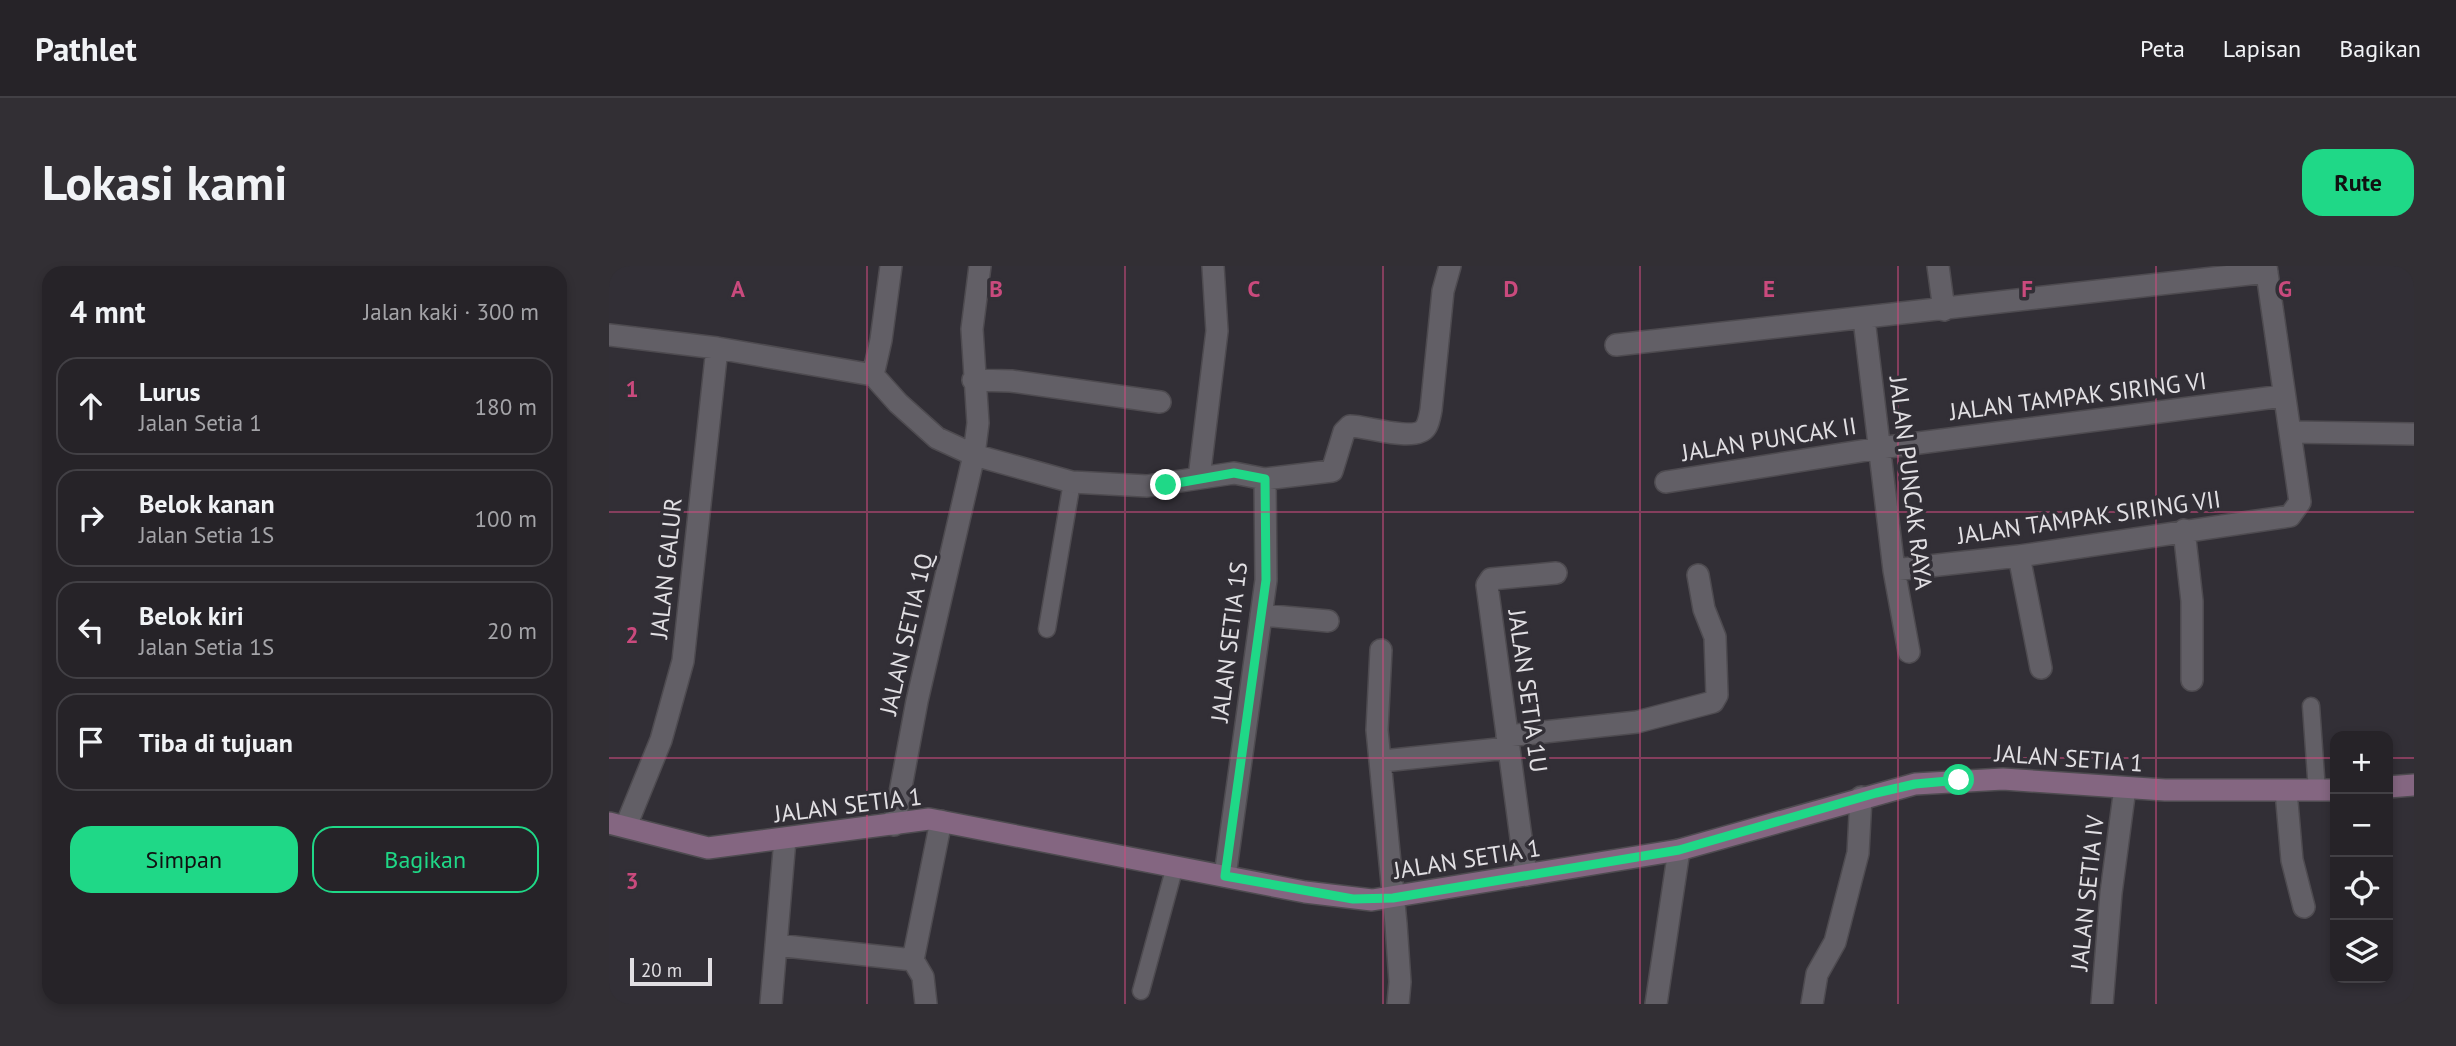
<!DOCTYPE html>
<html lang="id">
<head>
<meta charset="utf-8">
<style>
  :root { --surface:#262328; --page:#322f34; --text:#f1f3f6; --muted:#a4a4a8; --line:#424045; --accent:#1fd887 }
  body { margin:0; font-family:"PT Sans",sans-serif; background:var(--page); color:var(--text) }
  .controls { position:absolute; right:21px; bottom:21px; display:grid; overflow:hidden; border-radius:14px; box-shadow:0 4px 10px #0003 }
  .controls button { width:63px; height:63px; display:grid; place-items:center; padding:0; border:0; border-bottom:2px solid var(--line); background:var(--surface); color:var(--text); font:35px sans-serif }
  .scale { position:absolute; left:21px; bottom:18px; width:82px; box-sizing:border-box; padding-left:7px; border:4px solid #e1dfe3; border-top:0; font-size:19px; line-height:24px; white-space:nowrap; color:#e1dfe3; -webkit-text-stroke:5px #322f36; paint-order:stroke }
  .stop { position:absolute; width:21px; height:21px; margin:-16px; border:5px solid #1fd887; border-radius:50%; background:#fff }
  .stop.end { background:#1fd887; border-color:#fff; box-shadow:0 2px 7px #0008 }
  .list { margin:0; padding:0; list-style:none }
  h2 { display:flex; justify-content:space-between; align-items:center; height:91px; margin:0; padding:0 28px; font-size:30px }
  h2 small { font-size:23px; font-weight:400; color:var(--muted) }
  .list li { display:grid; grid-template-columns:46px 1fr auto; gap:21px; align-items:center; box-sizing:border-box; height:98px; margin:0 14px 14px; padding:0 14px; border:2px solid var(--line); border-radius:21px }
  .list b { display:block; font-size:26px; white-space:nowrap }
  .list p { margin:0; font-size:23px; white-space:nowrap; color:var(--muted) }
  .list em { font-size:23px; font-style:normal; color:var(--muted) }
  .actions { display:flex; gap:14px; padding:21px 28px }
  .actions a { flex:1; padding:16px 0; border:2px solid var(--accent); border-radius:21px; text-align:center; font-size:24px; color:var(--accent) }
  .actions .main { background:var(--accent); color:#111 }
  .icon { flex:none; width:38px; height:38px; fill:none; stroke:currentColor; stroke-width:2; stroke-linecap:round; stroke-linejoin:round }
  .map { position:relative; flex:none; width:1805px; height:738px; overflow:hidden; border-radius:21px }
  header { display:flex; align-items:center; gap:42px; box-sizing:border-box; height:98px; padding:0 35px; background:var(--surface); border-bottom:2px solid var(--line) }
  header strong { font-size:33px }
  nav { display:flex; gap:38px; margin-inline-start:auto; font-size:24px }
  .intro { display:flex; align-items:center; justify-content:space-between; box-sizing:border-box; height:168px; padding:0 42px }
  h1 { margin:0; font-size:49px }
  .button { padding:18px 32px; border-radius:21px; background:var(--accent); color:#111; font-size:24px; font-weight:700 }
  main { display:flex; gap:42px; padding:0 42px }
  aside { flex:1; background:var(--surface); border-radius:21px; box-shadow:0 4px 10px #0003 }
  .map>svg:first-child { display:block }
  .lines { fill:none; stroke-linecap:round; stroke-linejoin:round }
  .lane-casing { stroke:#4e4b50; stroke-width:19 }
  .street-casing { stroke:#4e4b50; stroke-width:24 }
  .secondary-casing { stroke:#4e4b50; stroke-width:24 }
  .lane { stroke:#625f66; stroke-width:16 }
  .street { stroke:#625f66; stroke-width:21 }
  .secondary { stroke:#846681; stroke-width:21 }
  .route { stroke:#1fd887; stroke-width:9 }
  .grid { fill:none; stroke:#ca4a7d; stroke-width:2; stroke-opacity:0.55 }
  .labels { text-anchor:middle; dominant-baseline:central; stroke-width:7; stroke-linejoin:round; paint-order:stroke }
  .street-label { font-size:24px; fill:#e1dfe3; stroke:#322f36 }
  .grid-label { font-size:23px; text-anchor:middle; font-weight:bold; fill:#ca4a7d; stroke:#322f36; stroke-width:7; stroke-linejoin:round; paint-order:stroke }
</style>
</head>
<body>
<header>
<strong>Pathlet</strong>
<nav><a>Peta</a><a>Lapisan</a><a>Bagikan</a></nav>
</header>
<div class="intro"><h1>Lokasi kami</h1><a class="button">Rute</a></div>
<main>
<aside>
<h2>4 mnt<small>Jalan kaki · 300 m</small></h2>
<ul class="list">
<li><svg class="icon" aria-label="ahead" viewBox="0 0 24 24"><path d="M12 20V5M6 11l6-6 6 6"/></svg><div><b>Lurus</b><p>Jalan Setia 1</p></div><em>180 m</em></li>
<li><svg class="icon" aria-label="right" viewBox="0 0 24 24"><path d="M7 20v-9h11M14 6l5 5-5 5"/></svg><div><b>Belok kanan</b><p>Jalan Setia 1S</p></div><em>100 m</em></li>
<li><svg class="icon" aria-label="left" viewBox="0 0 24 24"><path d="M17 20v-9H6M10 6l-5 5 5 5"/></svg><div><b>Belok kiri</b><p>Jalan Setia 1S</p></div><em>20 m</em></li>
<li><svg class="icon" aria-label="arrive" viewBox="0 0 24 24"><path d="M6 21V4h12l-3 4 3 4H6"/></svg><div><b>Tiba di tujuan</b></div></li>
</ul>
<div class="actions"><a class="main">Simpan</a><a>Bagikan</a></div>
</aside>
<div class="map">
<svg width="1805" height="738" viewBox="0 0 1805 738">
  <rect width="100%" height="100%" fill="#322f36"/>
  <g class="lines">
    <defs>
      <path id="lane" d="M438 363 463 216
        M1702 440 1708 525
        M532 725 566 600"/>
      <path id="street" d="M1329 0 1335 44
        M1255 53 1285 304 1300 386
        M0 69 108 82 264 109
        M1007 79 1658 6
        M264 109 289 137 328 172 365 189 463 216 538 220 625 207 656 213 723 205 735 166 741 160C758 160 807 177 817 161 820 156 821 149 822 144L834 25 841 0
        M264 109 272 74 282 0
        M364 114 402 115 551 136
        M1682 166 1805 168
        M590 212 608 65 604 0
        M1057 216 1271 182 1674 130
        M1575 264 1583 335V414
        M1410 290 1432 402
        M1285 304 1410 290 1681 250 1691 236 1657 0
        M652 349 719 355
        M772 384 768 464 787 658 791 716 789 738
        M898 470 1028 456 1104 436 1108 429 1106 371 1095 343 1089 309
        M774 495 899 482
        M1677 525 1683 594 1695 641
        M285 559 308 435 365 189 369 157 363 63 371 0
        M17 560 52 474 74 395 108 82
        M917 609 878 319 882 313 947 307
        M616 610 657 314 656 213
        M167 679 304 694
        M162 738 176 573
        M317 738 314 711 304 694 332 555
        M1047 738 1070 584
        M1203 738 1208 708 1226 676 1249 587 1252 531
        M1493 738 1502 627 1516 522"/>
      <path id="secondary" d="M1779 521 1805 519
        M0 557 99 582 320 553 696 626 763 634 1070 584 1306 518 1394 513 1556 524H1726"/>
    </defs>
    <use href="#lane" class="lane-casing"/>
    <use href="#street" class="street-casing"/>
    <use href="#secondary" class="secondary-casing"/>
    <use href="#lane" class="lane"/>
    <use href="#street" class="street"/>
    <use href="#secondary" class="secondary"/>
  </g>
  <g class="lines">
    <path class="route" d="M557 219 625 207 656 213 657 314 616 610 744 633 784 632 1070 584 1267 527 1306 518 1350 514"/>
  </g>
  <path class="grid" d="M258 0V738M516 0V738M774 0V738M1031 0V738M1289 0V738M1547 0V738M0 246H1805M0 492H1726M1779 492H1805"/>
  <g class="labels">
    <g class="street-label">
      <text transform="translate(1469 130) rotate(-7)">JALAN TAMPAK SIRING VI</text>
      <text transform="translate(1160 173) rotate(-9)">JALAN PUNCAK II</text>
      <text transform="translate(1302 217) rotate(83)">JALAN PUNCAK RAYA</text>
      <text transform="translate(1480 251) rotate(-8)">JALAN TAMPAK SIRING VII</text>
      <text transform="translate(57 302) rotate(-84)">JALAN GALUR</text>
      <text transform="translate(297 368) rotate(-77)">JALAN SETIA 1Q</text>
      <text transform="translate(620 376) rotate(-83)">JALAN SETIA 1S</text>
      <text transform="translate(919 425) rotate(82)">JALAN SETIA 1U</text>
      <text transform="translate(1460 492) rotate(4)">JALAN SETIA 1</text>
      <text transform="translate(239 539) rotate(-7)">JALAN SETIA 1</text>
      <text transform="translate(858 593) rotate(-9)">JALAN SETIA 1</text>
      <text transform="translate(1478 627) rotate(-84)">JALAN SETIA IV</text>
    </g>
  </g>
  <g class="grid-label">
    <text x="129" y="31">A</text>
    <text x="387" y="31">B</text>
    <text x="645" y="31">C</text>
    <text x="902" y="31">D</text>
    <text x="1160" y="31">E</text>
    <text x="1418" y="31">F</text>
    <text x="1676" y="31">G</text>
    <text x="23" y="131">1</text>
    <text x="23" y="377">2</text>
    <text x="23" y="623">3</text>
  </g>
</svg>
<div class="controls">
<button>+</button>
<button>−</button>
<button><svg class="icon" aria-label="locate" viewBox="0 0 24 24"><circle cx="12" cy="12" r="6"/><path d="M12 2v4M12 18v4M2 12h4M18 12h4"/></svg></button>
<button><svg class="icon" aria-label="layers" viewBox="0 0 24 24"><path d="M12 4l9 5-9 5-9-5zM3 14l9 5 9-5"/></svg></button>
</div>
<div class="scale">20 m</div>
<div class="stop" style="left:1350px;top:514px"></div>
<div class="stop end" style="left:557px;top:219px"></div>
</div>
</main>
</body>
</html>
